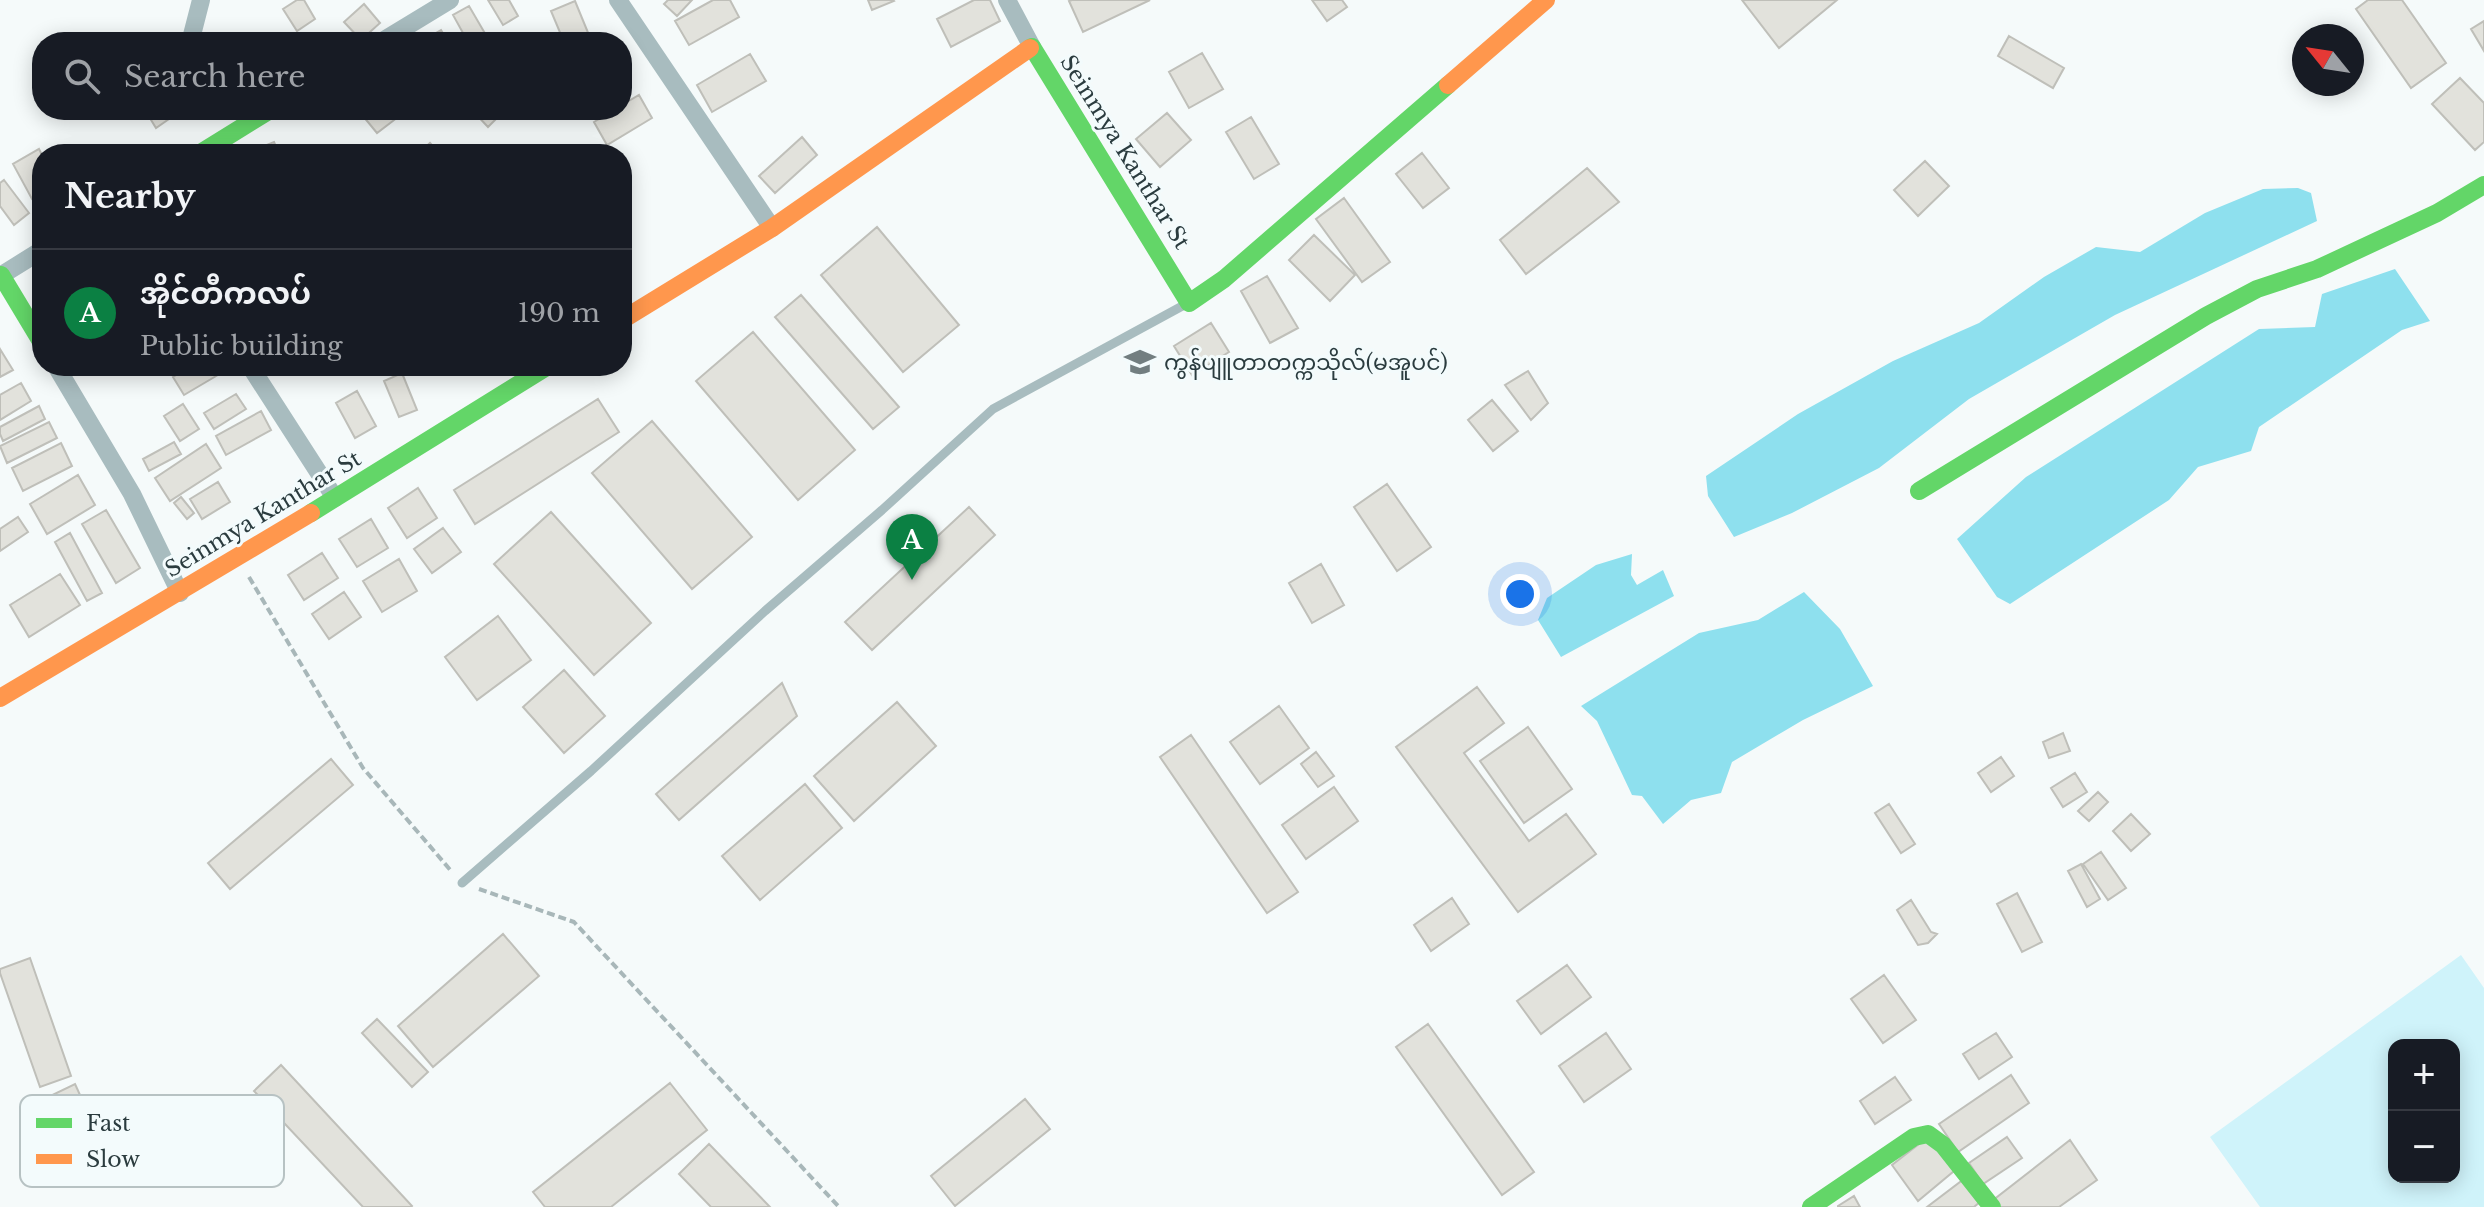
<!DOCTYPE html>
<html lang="en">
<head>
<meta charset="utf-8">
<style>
  :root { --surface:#171b24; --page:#20242c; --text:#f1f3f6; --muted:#9ea1a6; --line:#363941; --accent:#0b8043 }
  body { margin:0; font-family:"Libre Baskerville","Noto Sans Myanmar",serif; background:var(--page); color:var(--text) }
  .controls { position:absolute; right:24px; bottom:24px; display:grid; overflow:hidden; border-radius:16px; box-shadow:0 4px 20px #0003 }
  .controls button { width:72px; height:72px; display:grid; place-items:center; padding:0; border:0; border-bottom:2px solid var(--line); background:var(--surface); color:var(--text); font:40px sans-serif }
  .compass { position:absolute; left:2292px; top:24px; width:72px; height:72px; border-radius:50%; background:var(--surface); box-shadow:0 4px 20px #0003; rotate:300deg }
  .you { position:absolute; left:1520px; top:594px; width:28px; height:28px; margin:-20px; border:6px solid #fff; border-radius:50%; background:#1a73e8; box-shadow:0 0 0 12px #1a73e833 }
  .badge { display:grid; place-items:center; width:52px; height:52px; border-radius:50%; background:var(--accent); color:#fff; font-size:26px; font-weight:700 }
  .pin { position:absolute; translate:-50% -66px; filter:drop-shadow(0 2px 4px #0008) }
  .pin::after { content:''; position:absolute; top:42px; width:28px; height:24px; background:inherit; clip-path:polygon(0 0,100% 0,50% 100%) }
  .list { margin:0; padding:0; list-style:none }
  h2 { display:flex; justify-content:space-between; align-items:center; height:104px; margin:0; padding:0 32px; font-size:34px }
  h2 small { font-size:26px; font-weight:400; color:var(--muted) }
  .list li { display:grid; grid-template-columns:52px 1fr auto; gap:24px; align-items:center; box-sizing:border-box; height:128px; padding:0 32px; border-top:2px solid var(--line) }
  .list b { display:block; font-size:30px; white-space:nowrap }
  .list p { margin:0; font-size:26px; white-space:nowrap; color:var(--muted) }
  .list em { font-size:26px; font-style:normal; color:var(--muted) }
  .icon { flex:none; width:44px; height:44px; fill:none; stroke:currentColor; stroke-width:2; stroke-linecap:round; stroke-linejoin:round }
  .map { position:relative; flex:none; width:2484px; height:1207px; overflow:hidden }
  .search { position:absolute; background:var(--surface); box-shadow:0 4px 20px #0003; left:32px; top:32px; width:600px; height:88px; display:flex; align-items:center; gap:20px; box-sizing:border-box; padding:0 28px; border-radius:32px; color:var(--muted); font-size:30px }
  .panel { position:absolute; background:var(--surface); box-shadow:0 4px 20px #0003; left:32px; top:144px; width:600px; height:232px; border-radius:32px }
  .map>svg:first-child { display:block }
  .green { fill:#cff3fa; fill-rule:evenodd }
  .water { fill:#8ee0ee }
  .building { fill:#e2e2dc; stroke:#bfbfb9; stroke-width:2 }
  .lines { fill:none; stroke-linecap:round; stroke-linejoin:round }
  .path { stroke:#a8b7b9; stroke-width:4; stroke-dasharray:8 4; stroke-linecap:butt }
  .lane { stroke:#a8bcbf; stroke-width:9 }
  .street { stroke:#a8bcbf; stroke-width:18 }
  .fast { stroke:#63d668; stroke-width:18 }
  .slow { stroke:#ff974d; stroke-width:18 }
  .labels { text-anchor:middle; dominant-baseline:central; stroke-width:6; stroke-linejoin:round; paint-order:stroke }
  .street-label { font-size:22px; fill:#2b3c3f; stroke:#f3fbfc }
  .poi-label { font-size:22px; fill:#2b3c3f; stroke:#f3fbfc; text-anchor:start }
  .key { fill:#f3fbfc; stroke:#b7c2c3; stroke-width:2 }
  .key-label { font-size:22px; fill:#2b3c3f }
</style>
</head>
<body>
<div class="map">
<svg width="2484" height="1207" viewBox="0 0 2484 1207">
  <rect width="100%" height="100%" fill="#f5fafa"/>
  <path class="green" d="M2461 955 2484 988V1207H2260L2210 1137ZM2394 1045H2454V1177H2394Z"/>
  <path class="water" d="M2298 188 2311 193 2317 221 2115 315 1969 399 1879 468 1792 513 1734 537 1708 496 1706 476 1798 414 1893 361 1979 323 2044 277 2096 247 2140 252 2205 213 2263 189Z
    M2395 269 2430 321 2402 330 2259 427 2251 451 2198 467 2169 500 2010 604 1997 597 1957 539 2026 477 2259 329 2315 327 2322 294Z
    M1632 554 1631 575 1637 585 1663 570 1674 596 1561 657 1538 620 1547 598 1596 565Z
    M1804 592 1840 629 1873 686 1803 720 1732 762 1721 793 1691 800 1663 824 1642 796 1632 795 1597 721 1581 706 1699 633 1758 620Z"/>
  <path class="building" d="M297 0H304L315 19 297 31 283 9Z
    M488 0H509L518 16 503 25Z
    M668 0H692L677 16 664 4Z
    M713 0H730L739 17 689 45 675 21Z
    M868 0H893L894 1 872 10Z
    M974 0H990L1000 21 951 47 937 19Z
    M1072 0H1150L1083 32 1069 1Z
    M1312 0H1342L1347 7 1327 21Z
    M1742 0H1837L1779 48Z
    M2368 0H2402L2446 63 2411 88 2356 9Z
    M575 1 591 40 585 42H564L551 11Z
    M364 4 380 23 361 40 344 22Z
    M469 6 490 42H468L453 15Z
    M2484 21V51L2471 29Z
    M441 30 448 42H422V41Z
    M2009 36 2064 68 2053 88 1998 56Z
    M1202 53 1223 89 1189 108 1169 72Z
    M750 54 766 81 712 112 697 85Z
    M2460 78 2484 103V142L2475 150 2432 104Z
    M639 95 652 118 607 145 594 122 614 110H622V105Z
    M145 110H164L169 119 156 128Z
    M358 110H398L402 114 377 133Z
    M472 110H505L488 127Z
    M1167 113 1191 140 1160 167 1136 139Z
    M1251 117 1279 164 1254 179 1226 132Z
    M802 137 817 155 775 193 759 176Z
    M274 142 279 154H255L254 150Z
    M430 143 440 154H418Z
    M39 149 42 155V194L32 199 13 164Z
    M1422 153 1449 188 1423 208 1396 174Z
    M1925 161 1949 186 1918 216 1894 190Z
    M1587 168 1619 202 1526 274 1500 240Z
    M4 180 29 213 14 225 0 206V183Z
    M1344 198 1390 262 1362 282 1316 219Z
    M877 227 959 325 903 372 821 275Z
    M1314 235 1355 275 1330 301 1289 260Z
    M1267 276 1298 328 1270 343 1241 291Z
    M801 295 899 407 873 429 775 317Z
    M1211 323 1229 352 1192 375 1174 346Z
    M753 332 855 450 798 500 696 381Z
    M0 349 13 370 0 377Z
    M191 366H226L228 369 184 395 173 377Z
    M1528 371 1548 403 1531 420 1505 385Z
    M402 373 417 410 399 417 384 381Z
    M21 383 31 401 0 420V395Z
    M357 391 376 426 355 438 336 403Z
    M236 394 246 409 214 429 204 413Z
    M598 399 619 432 475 524 454 490Z
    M1492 400 1518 431 1493 451 1468 420Z
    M183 404 199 429 180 441 164 416Z
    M39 406 45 419 3 441 0 434V427Z
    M261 411 271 430 226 455 216 436Z
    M652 421 752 537 692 589 592 473Z
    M49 422 57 438 7 463 0 446Z
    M174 442 181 454 149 471 143 459Z
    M61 443 72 466 23 491 12 468Z
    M206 444 221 468 170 501 155 478Z
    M78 475 95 505 47 534 30 504Z
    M218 482 230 502 202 519 190 499Z
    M1387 484 1431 547 1397 571 1354 507Z
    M418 488 437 518 407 538 388 508Z
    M181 497 194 513 187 519 174 503Z
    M969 507 995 535 872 650 845 622Z
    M106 510 140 568 116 583 82 524Z
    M551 512 651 623 594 675 494 564Z
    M18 517 28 532 0 551V529Z
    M371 519 388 548 357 567 339 539Z
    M443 528 461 552 432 573 414 549Z
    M70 533 102 593 87 601 55 542Z
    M322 553 338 578 304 600 288 575Z
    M399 559 417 591 382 612 363 581Z
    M1321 564 1344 605 1312 623 1289 583Z
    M60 574 80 605 29 637 10 605Z
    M344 592 361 617 329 639 312 614Z
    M498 616 531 660 477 700 445 657Z
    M564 670 605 716 564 753 523 707Z
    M782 683 797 716 679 820 656 794Z
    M1477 687 1504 723 1464 753 1529 841 1566 814 1596 854 1518 912 1396 747Z
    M897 702 936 746 854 821 814 776Z
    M1279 706 1309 748 1260 784 1230 742Z
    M1528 727 1572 789 1524 823 1480 761Z
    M2063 733 2070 751 2049 758 2043 742Z
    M1191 735 1298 892 1267 913 1160 757Z
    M1316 752 1334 776 1318 787 1301 764Z
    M2001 757 2014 776 1991 792 1978 773Z
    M331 759 353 785 230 889 208 863Z
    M2075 773 2087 792 2063 807 2051 788Z
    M805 784 842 828 760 900 722 856Z
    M1334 787 1358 821 1306 859 1282 825Z
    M2098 792 2108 802 2089 821 2078 811Z
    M1889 804 1915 844 1901 853 1875 813Z
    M2131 814 2150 834 2131 851 2113 831Z
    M2101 852 2126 888 2108 900 2083 864Z
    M2081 864 2100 899 2087 907 2068 871Z
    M2017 893 2042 942 2022 952 1997 904Z
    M1452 898 1469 924 1431 951 1414 925Z
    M1911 900 1931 932 1937 934 1928 943 1918 945 1897 910Z
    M503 934 539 976 433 1067 398 1026Z
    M30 958 71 1076 40 1087 0 973V969Z
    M1567 965 1591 997 1541 1034 1517 1001Z
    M1884 975 1916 1020 1883 1043 1851 999Z
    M377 1019 428 1072 412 1087 362 1033Z
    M1428 1024 1534 1172 1502 1195 1396 1047Z
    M1606 1033 1631 1069 1584 1102 1559 1066Z
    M1996 1033 2012 1057 1979 1079 1963 1054Z
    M281 1065 412 1206 411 1207H363L254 1091Z
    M2011 1075 2029 1103 1958 1152 1939 1124Z
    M1895 1077 1911 1100 1875 1124 1860 1101Z
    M670 1083 707 1130 611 1207H545L533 1192Z
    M75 1084 95 1128 63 1143 42 1100Z
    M1025 1099 1050 1129 955 1206 931 1176Z
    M1928 1137 1954 1171 1918 1201 1892 1165Z
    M2007 1137 2022 1158 1983 1184 1969 1163Z
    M2070 1140 2097 1180 2059 1207H1997L1992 1201Z
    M709 1144 770 1207H711L679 1174Z
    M1964 1179 1981 1201 1974 1207H1927Z
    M1854 1196 1860 1207H1838V1206Z"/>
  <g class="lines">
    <path class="path" d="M249 577 363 768 452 872
      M479 889 574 922 839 1207"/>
    <path class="lane" d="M462 883 591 771 765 611 882 510 993 409 1186 304"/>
    <path class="street" d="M618 0 772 228
      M1007 0 1032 47
      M197 42 192 35 201 0
      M381 42 450 0
      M0 276 42 250
      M56 366 132 494 180 593
      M250 366 335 498"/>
    <path class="fast" d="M1030 48 1032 47 1189 303 1224 279 1448 85
      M199 154 270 110
      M1 275 42 343
      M1919 491 2206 316 2257 289 2317 269 2437 213 2484 185
      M311 513 548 366
      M1811 1207 1914 1137 1928 1134 1943 1145 1992 1207"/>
    <path class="slow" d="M1448 85 1546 0
      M622 320 772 228 1030 48
      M0 698 311 513"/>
  </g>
  <defs>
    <symbol id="university-bare" viewBox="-9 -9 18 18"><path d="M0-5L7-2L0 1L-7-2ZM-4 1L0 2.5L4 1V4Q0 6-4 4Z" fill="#727e80" stroke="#f3fbfc" stroke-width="2.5" paint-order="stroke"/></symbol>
  </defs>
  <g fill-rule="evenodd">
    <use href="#university-bare" x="1118" y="340" width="44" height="44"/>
  </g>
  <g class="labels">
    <g class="street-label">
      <text transform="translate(1125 152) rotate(58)">Seinmya Kanthar St</text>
      <text transform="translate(263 514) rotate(-31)">Seinmya Kanthar St</text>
    </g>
    <g class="poi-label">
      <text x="1164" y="362">ကွန်ပျူတာတက္ကသိုလ်(မအူပင်)</text>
    </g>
  </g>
  <rect x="20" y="1095" width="264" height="92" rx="12" class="key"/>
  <rect x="36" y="1118" width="36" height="10" fill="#63d668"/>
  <rect x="36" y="1154" width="36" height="10" fill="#ff974d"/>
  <g class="key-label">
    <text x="86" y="1131">Fast</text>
    <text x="86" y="1167">Slow</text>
  </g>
</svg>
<div class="controls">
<button>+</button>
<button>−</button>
</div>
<svg class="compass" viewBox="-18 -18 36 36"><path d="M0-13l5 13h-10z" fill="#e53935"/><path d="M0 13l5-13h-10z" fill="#9ea1a6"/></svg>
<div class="you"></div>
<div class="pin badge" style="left:912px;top:580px">A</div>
<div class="search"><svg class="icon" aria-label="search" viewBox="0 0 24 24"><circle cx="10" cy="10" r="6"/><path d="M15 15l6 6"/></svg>Search here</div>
<section class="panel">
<h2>Nearby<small></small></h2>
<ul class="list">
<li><span class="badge">A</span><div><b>အိုင်တီကလပ်</b><p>Public building</p></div><em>190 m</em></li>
</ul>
</section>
</div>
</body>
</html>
